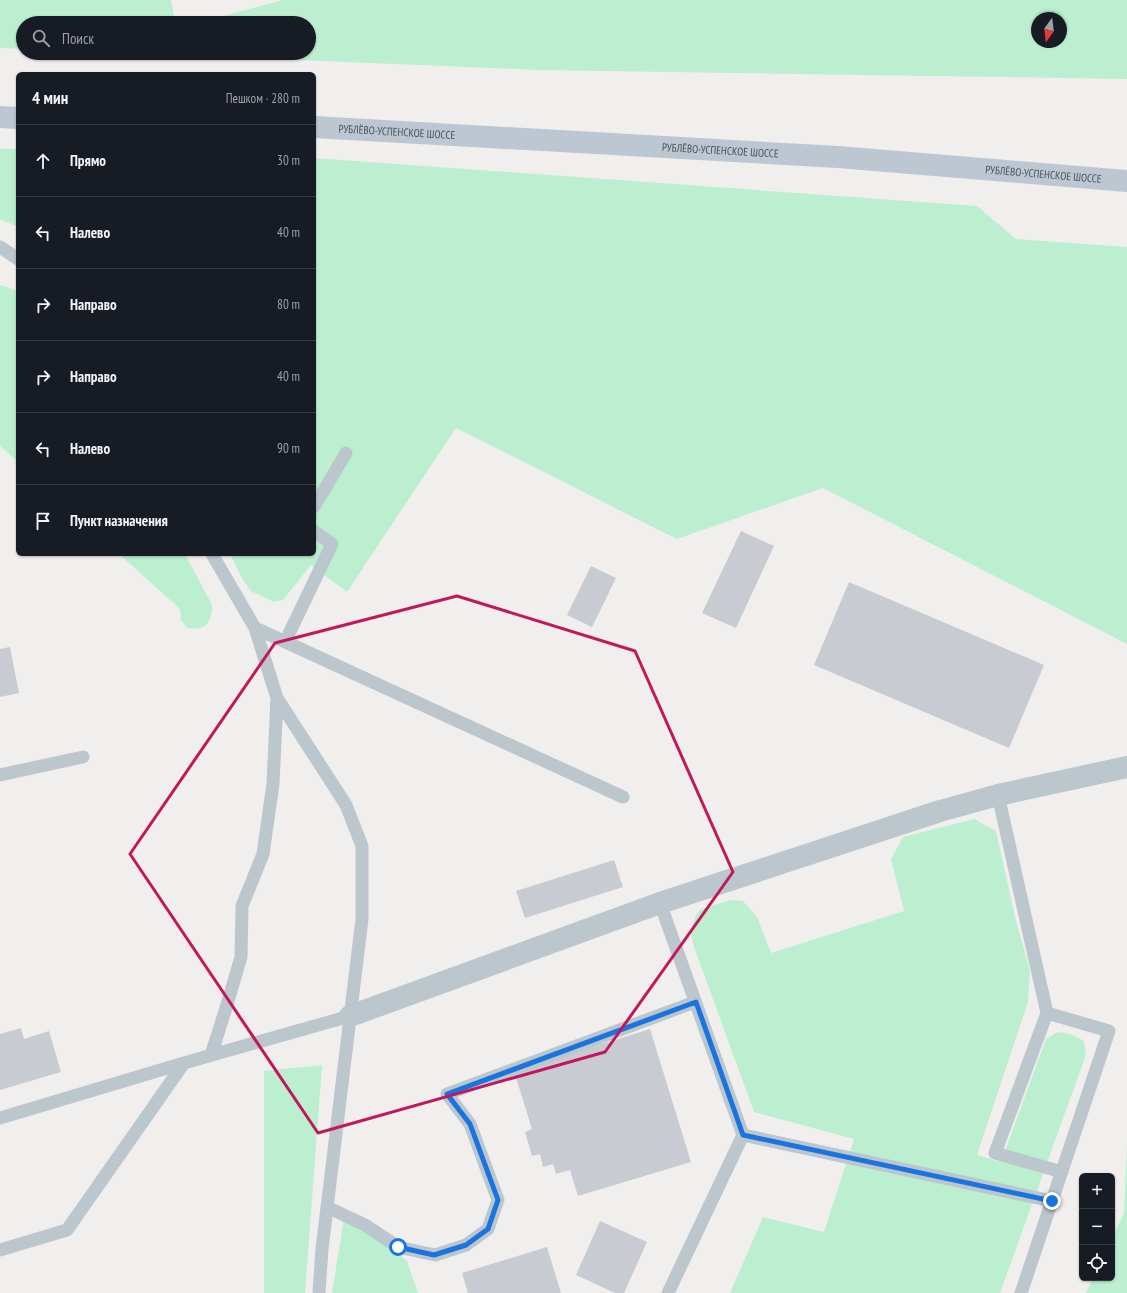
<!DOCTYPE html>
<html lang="ru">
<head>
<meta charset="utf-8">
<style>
  :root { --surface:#171b24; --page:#242831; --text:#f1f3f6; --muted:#9ea1a6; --line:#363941 }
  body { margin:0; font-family:"PT Sans Narrow",sans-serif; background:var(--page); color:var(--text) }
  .controls { position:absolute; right:12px; bottom:12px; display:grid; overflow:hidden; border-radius:6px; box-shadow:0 1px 3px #0004 }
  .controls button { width:36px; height:36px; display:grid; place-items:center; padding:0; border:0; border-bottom:1px solid var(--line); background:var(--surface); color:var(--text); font:20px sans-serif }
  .compass { position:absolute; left:1031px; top:12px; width:36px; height:36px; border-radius:50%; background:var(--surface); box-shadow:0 1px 3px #0004; rotate:194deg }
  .stop { position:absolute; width:12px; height:12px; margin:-9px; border:3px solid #1a74df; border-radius:50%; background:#fff }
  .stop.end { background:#1a74df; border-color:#fff; box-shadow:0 1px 4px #0008 }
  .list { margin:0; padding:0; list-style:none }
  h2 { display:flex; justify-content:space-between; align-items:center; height:52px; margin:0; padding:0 16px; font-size:17px }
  h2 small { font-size:13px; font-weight:400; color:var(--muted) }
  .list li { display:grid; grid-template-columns:26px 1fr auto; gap:12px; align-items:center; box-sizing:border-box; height:72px; padding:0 16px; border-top:1px solid var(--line) }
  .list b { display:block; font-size:15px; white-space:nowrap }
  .list em { font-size:13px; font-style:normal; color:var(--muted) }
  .icon { flex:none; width:22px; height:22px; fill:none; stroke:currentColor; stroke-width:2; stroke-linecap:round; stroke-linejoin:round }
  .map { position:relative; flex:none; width:1127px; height:1293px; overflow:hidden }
  .search { position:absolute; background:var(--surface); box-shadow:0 1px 3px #0004; left:16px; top:16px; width:300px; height:44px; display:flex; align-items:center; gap:10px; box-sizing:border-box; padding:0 14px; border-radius:22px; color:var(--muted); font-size:15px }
  .panel { position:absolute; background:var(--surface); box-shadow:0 1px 3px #0004; left:16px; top:72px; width:300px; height:484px; border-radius:6px }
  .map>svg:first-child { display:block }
  .green { fill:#bcefcf; fill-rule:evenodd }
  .building { fill:#c8cbd1 }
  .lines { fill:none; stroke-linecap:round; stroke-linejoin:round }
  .lane { stroke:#bcc6cd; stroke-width:13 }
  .street { stroke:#bcc6cd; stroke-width:22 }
  .secondary { stroke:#bcc7d2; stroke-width:22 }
  .route { stroke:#1a74df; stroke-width:5 }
  .marked { fill:none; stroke:#c2185b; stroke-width:3; stroke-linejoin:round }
  .labels { text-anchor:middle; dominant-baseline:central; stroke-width:3; stroke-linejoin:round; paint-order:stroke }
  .street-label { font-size:11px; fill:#46525c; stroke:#fff }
</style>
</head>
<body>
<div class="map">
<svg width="1127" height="1293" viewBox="0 0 1127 1293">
  <rect width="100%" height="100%" fill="#f1eeee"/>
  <path class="green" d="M0 0H171L175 23H23V49L0 48Z
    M283 0H1127V79L540 70 123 53H309V23H196ZM1037 18H1061V42H1037Z
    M0 149H18V227L0 219Z
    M314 158 977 206 1016 239 1127 247V644L823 488 677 539 456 428 347 592 311 565 283 600 274 602 251 591 243 580 230 554H314Z
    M0 285 18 291V462L0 446Z
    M119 554H185L212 605C212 623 206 631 187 628L181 620 180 609Z
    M974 819 996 831 1016 921 1030 971 1028 1002 977 1155 1001 1162 1046 1039 1058 1032 1073 1035 1084 1041 1086 1055 1000 1293H730L763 1217 824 1232 854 1139 754 1112 693 944 691 933 693 923 696 915 701 909 731 900 743 901 757 917 771 953 904 911 891 859 903 837Z
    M322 1065 305 1293H264V1071Z
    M1127 1146V1293H1086L1093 1278H1112V1238L1124 1213Z
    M345 1212 407 1261 418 1293H332Z"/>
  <path class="building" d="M741 531 774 546 736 628 702 613Z
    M591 566 616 578 592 627 567 615Z
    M849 582 1044 665 1009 748 814 665Z
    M10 647 19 693 0 697V649Z
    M614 860 623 887 525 918 516 891Z
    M21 1028 24 1039 49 1031 61 1072 0 1090V1034Z
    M650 1029 691 1162 578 1196 570 1170 556 1174 553 1164 543 1167 540 1154 532 1156 525 1132 532 1129 514 1071Z
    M600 1221 647 1242 624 1293H615L576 1275Z
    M547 1247 561 1293H468L462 1273Z"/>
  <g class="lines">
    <path class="lane" d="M0 247 18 259
      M314 507 346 453
      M212 554 255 628 277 698 346 805 362 846V919L322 1249 319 1293
      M255 628 623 797
      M285 642 332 544 314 531
      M0 775 83 757
      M998 795 1047 1013 1109 1031 1021 1293
      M660 903 743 1135 668 1293
      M1047 1013 995 1153 1062 1172
      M211 1055 226 1008 241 957 242 906 263 854 273 784 277 698
      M0 1118 184 1063 350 1016
      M743 1135 1052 1201
      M327 1207 365 1225 398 1247 435 1255 466 1245 488 1229 498 1200 470 1124 447 1094 695 1002
      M0 1250 67 1230 184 1063"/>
    <path class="street" d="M350 1016 660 903 940 811 998 795 1127 767"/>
    <g class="secondary">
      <path d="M0 117 18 118"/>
      <path id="s1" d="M314 127 838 157 1127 181"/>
    </g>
  </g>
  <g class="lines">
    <path class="route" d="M398 1247 434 1255 466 1245 488 1229 498 1200 470 1124 447 1094 696 1002 743 1135 1052 1201"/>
  </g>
  <path class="marked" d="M457 596 635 651 733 872 605 1052 318 1133 130 854 275 643Z"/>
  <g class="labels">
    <g class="street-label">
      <text stroke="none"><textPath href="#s1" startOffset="83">РУБЛЁВО-УСПЕНСКОЕ ШОССЕ</textPath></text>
      <text stroke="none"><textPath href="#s1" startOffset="407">РУБЛЁВО-УСПЕНСКОЕ ШОССЕ</textPath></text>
      <text stroke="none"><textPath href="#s1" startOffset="731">РУБЛЁВО-УСПЕНСКОЕ ШОССЕ</textPath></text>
    </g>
  </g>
</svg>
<div class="controls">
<button>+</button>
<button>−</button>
<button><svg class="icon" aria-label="locate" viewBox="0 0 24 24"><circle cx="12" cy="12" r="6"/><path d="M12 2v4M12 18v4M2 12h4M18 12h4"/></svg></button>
</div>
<svg class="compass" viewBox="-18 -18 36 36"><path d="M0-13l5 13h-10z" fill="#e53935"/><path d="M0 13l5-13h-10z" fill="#9ea1a6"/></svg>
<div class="stop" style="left:398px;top:1247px"></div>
<div class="stop end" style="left:1052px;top:1201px"></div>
<div class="search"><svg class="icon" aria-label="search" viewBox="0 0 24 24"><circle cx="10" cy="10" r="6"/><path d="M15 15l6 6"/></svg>Поиск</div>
<section class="panel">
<h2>4 мин<small>Пешком · 280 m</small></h2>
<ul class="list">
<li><svg class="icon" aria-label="ahead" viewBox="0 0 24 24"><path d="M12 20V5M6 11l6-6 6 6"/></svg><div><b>Прямо</b></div><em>30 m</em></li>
<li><svg class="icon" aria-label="left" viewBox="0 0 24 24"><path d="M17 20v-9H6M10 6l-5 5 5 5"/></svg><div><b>Налево</b></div><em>40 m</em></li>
<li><svg class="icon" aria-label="right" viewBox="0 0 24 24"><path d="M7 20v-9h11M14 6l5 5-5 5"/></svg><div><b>Направо</b></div><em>80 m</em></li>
<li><svg class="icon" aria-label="right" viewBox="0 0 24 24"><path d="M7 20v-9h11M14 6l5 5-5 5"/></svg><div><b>Направо</b></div><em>40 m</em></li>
<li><svg class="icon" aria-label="left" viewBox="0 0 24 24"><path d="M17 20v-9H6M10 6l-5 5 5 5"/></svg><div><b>Налево</b></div><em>90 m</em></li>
<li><svg class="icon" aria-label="arrive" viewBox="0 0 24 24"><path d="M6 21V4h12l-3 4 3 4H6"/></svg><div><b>Пункт назначения</b></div></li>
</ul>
</section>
</div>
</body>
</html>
